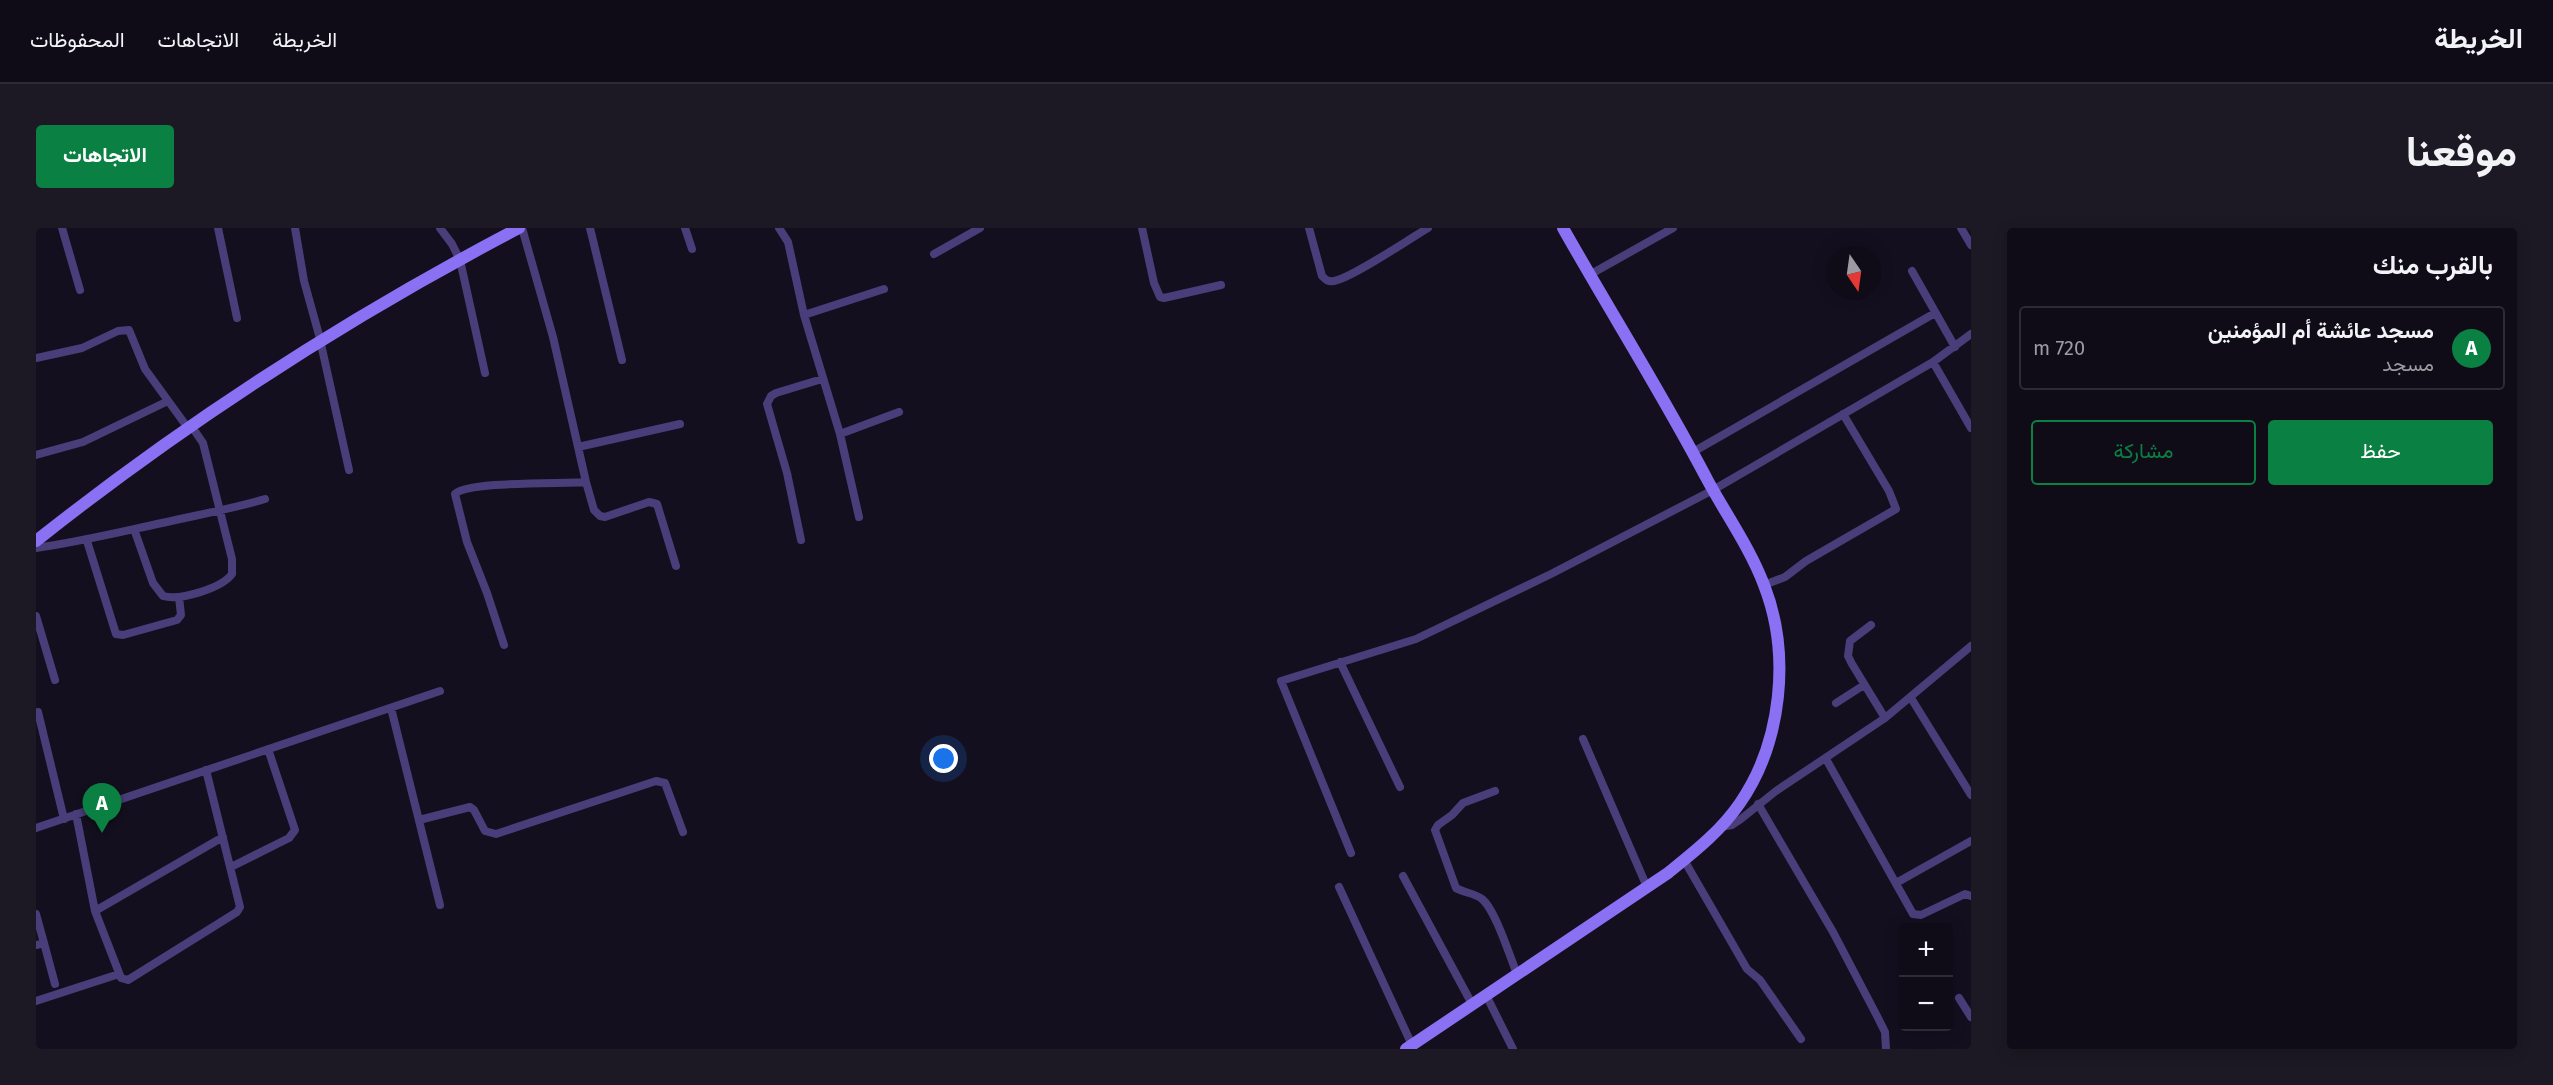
<!DOCTYPE html>
<html lang="ar">
<head>
<meta charset="utf-8">
<style>
  :root { --surface:#0f0b17; --page:#1d1924; --text:#f1f3f6; --muted:#9b9ba1; --line:#2f2b36; --accent:#0b8043 }
  body { margin:0; font-family:"Fira Sans",Vazirmatn,sans-serif; background:var(--page); color:var(--text); direction:rtl }
  .controls { position:absolute; right:18px; bottom:18px; display:grid; overflow:hidden; border-radius:6px; box-shadow:0 3px 15px #0003 }
  .controls button { width:54px; height:54px; display:grid; place-items:center; padding:0; border:0; border-bottom:2px solid var(--line); background:var(--surface); color:var(--text); font:30px sans-serif }
  .compass { position:absolute; left:1791px; top:18px; width:54px; height:54px; border-radius:50%; background:var(--surface); box-shadow:0 3px 15px #0003; rotate:167deg }
  .you { position:absolute; left:908px; top:531px; width:21px; height:21px; margin:-15px; border:4px solid #fff; border-radius:50%; background:#1a73e8; box-shadow:0 0 0 9px #1a73e833 }
  .badge { display:grid; place-items:center; width:39px; height:39px; border-radius:50%; background:var(--accent); color:#fff; font-size:20px; font-weight:700 }
  .pin { position:absolute; translate:-50% -50px; filter:drop-shadow(0 2px 3px #0008) }
  .pin::after { content:''; position:absolute; top:32px; width:21px; height:18px; background:inherit; clip-path:polygon(0 0,100% 0,50% 100%) }
  .list { margin:0; padding:0; list-style:none }
  h2 { display:flex; justify-content:space-between; align-items:center; height:78px; margin:0; padding:0 24px; font-size:26px }
  h2 small { font-size:20px; font-weight:400; color:var(--muted) }
  .list li { display:grid; grid-template-columns:39px 1fr auto; gap:18px; align-items:center; box-sizing:border-box; height:84px; margin:0 12px 12px; padding:0 12px; border:2px solid var(--line); border-radius:6px }
  .list b { display:block; font-size:22px; white-space:nowrap }
  .list p { margin:0; font-size:20px; white-space:nowrap; color:var(--muted) }
  .list em { font-size:20px; font-style:normal; color:var(--muted) }
  .actions { display:flex; gap:12px; padding:18px 24px }
  .actions a { flex:1; padding:14px 0; border:2px solid var(--accent); border-radius:6px; text-align:center; font-size:21px; color:var(--accent) }
  .actions .main { background:var(--accent); color:#fff }
  .map { position:relative; flex:none; width:1935px; height:821px; overflow:hidden; direction:ltr; border-radius:6px }
  header { display:flex; align-items:center; gap:36px; box-sizing:border-box; height:84px; padding:0 30px; background:var(--surface); border-bottom:2px solid var(--line) }
  header strong { font-size:28px }
  nav { display:flex; gap:33px; margin-inline-start:auto; font-size:21px }
  .intro { display:flex; align-items:center; justify-content:space-between; box-sizing:border-box; height:144px; padding:0 36px }
  h1 { margin:0; font-size:42px }
  .button { padding:15px 27px; border-radius:6px; background:var(--accent); color:#fff; font-size:21px; font-weight:700 }
  main { display:flex; gap:36px; padding:0 36px }
  aside { flex:1; background:var(--surface); border-radius:6px; box-shadow:0 3px 15px #0003 }
  .map>svg:first-child { display:block }
  .lines { fill:none; stroke-linecap:round; stroke-linejoin:round }
  .street { stroke:#4a3e7a; stroke-width:8 }
  .secondary { stroke:#8a70f2; stroke-width:12 }
</style>
</head>
<body>
<header>
<strong>الخريطة</strong>
<nav><a>الخريطة</a><a>الاتجاهات</a><a>المحفوظات</a></nav>
</header>
<div class="intro"><h1>موقعنا</h1><a class="button">الاتجاهات</a></div>
<main>
<aside>
<h2>بالقرب منك<small></small></h2>
<ul class="list">
<li><span class="badge">A</span><div><b>مسجد عائشة أم المؤمنين</b><p>مسجد</p></div><em>720 m</em></li>
</ul>
<div class="actions"><a class="main">حفظ</a><a>مشاركة</a></div>
</aside>
<div class="map">
<svg width="1935" height="821" viewBox="0 0 1935 821">
  <rect width="100%" height="100%" fill="#140f1f"/>
  <g class="lines">
    <path class="street" d="M26 0 44 62
      M182 0 201 90
      M259 0 268 53 283 107 313 242
      M404 0 416 16 424 32 449 145
      M486 0 517 109 550 254 558 282 564 288 569 289 613 274 621 276 640 338
      M554 0 586 132
      M649 0 656 21
      M743 0 752 14 768 87 804 206 823 289
      M1106 0 1118 55 1124 69 1128 70 1185 57
      M1273 0 1286 48C1290 52 1292 54 1298 53 1316 50 1373 11 1392 0
      M1925 0 1935 17
      M898 26 944 0
      M1876 43 1919 119
      M1555 46 1637 0
      M768 87 848 61
      M0 130 46 120 82 103 93 102 109 141 149 196 156 199 167 215 196 331V346C186 360 144 373 127 368L117 355 98 301
      M1897 134 1935 200
      M804 206 863 184
      M542 219 644 196
      M1657 224 1899 85
      M0 227 47 214 132 173
      M765 312 751 245 731 176 735 168 740 165 786 151
      M51 313 80 406 87 407 141 392 145 387 143 369
      M0 320C43 314 84 304 126 295 161 287 195 281 229 271
      M1728 357 1749 349 1770 333 1860 281 1853 263 1807 186
      M0 388 19 452
      M1835 397 1814 413 1812 428 1816 436 1849 490
      M468 417 451 365 431 314 419 266C431 253 527 256 550 254
      M1304 434 1364 559
      M1875 470 1935 567
      M1800 475 1828 457
      M355 480 404 677
      M2 484 28 591
      M1547 511 1611 659
      M1790 531 1877 686 1885 687 1929 666 1935 668
      M1459 563 1427 575 1416 587 1402 597 1399 602 1420 660C1428 665 1439 665 1446 671 1459 681 1474 729 1481 746
      M1722 576 1797 704 1841 788 1849 804 1850 821
      M40 586 59 683 85 750 92 752 201 684 204 679 170 542
      M383 592 434 579 438 582 449 603 460 606 620 553 629 555 647 604
      M1684 599 1696 597 1705 591 1740 563 1849 490 1935 418
      M0 600 404 463
      M1315 625 1245 453 1380 411 1515 346 1677 262 1897 134 1935 106
      M1648 632 1711 741 1724 752 1765 811
      M195 639 253 610 259 602 232 521
      M1367 648 1436 776
      M1860 655 1935 613
      M1303 659 1376 817
      M59 683 187 609
      M0 686 8 715 0 717
      M8 715 19 756
      M1450 767 1477 821
      M1923 770 1935 789
      M0 773 83 746"/>
    <path class="secondary" d="M0 313C151 193 313 89 483 0
      M1370 821 1632 645C1658 624 1685 603 1704 575 1746 514 1755 426 1728 357 1714 320 1691 288 1672 253 1627 167 1575 85 1527 0"/>
  </g>
</svg>
<div class="controls">
<button>+</button>
<button>−</button>
</div>
<svg class="compass" viewBox="-18 -18 36 36"><path d="M0-13l5 13h-10z" fill="#e53935"/><path d="M0 13l5-13h-10z" fill="#9b9ba1"/></svg>
<div class="you"></div>
<div class="pin badge" style="left:66px;top:605px">A</div>
</div>
</main>
</body>
</html>
